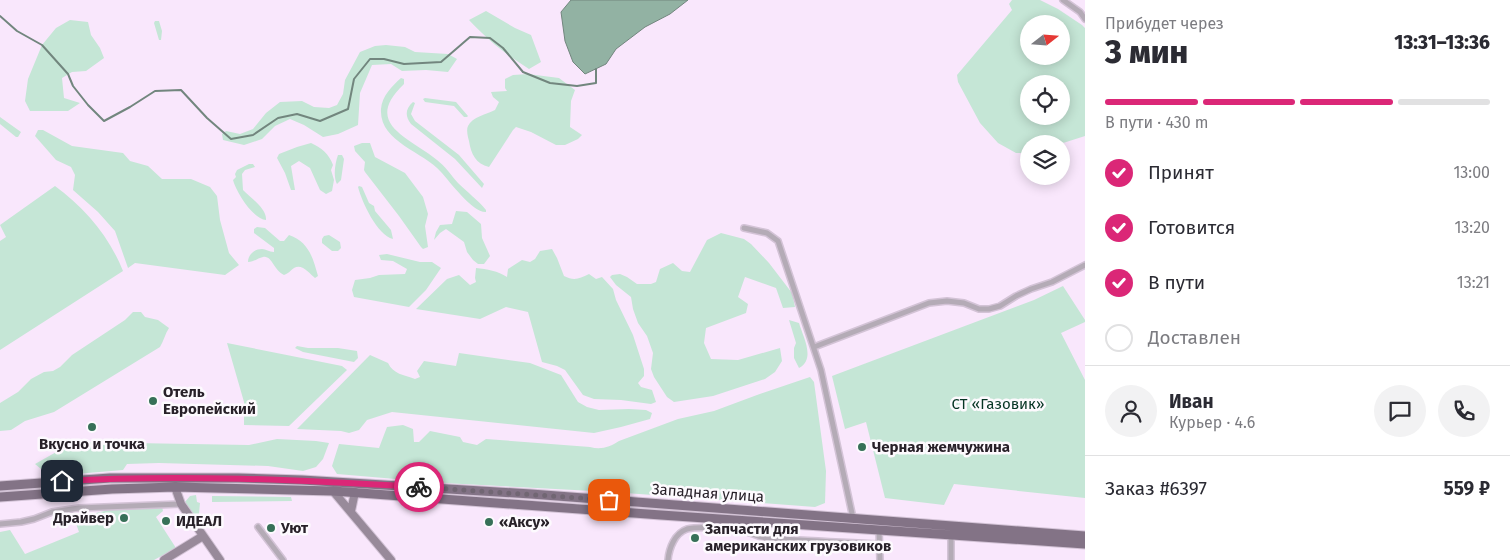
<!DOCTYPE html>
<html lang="ru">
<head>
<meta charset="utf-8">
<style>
	body { margin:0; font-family:"Fira Sans",sans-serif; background:#f2f2f3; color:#2b2b33; height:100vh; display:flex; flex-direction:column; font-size:19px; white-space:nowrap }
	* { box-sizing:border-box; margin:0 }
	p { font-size:16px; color:#7c7c81 }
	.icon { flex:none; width:28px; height:28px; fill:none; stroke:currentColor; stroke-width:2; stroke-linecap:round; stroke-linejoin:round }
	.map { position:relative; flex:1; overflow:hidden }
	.panel { display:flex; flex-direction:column; background:#fff; width:425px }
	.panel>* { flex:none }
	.needle { width:32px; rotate:73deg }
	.buttons { position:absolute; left:1020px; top:15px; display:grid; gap:10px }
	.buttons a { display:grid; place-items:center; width:50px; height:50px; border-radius:50%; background:#fff; box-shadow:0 2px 12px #0003; font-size:25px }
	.pin { position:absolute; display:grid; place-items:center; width:42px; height:42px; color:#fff; margin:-21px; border-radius:10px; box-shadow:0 2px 8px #0006 }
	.courier { position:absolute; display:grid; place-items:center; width:50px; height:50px; margin:-25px; border:4px solid #db2777; border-radius:50%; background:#fff; color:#222; box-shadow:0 1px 6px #0007 }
	.head em { font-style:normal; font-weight:800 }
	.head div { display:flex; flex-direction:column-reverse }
	.head { display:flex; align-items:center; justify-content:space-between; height:85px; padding:0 20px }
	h1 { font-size:32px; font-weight:800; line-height:38px }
	.bar { display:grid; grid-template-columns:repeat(4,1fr); gap:8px 5px; align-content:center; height:60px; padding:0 20px }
	.bar i { height:6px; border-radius:4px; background:#e1e1e2 }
	.bar .current { background:#db2777 }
	.bar p { grid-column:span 4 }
	.line { display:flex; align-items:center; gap:12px; padding:0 20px; border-top:1px solid #e1e1e2 }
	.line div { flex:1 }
	.round { display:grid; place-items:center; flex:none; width:52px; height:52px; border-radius:26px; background:#f2f2f3 }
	ol { padding:0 20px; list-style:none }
	li { display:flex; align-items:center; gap:15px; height:55px }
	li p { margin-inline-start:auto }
	li .icon { padding:5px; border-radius:50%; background:#db2777; color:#fff; stroke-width:4 }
	li:last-child { color:#7c7c81 }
	li i { width:28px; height:28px; border:2px solid #e1e1e2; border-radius:50% }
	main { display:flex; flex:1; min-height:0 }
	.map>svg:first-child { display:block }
</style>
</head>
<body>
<main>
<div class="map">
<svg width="1085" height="560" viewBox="0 0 1085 560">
	<rect width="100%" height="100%" fill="#f9e7fc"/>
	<!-- green -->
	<path fill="#c5e6d6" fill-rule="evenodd" d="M1012,0H1040L1058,9L1082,25L1085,28V136L1060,144H1029V153H1016L998,143L980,123L958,82L957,75L1012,10L1009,4ZM1029,24H1061V56H1029ZM1029,84H1061V116H1029Z
		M486,11L515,28L531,35L541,62L529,69C505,54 489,41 469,20Z
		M70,20L88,22L91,35L100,48L104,58L86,71L72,72L62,78L64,98L80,103L68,111H30L25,101L28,79L42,45L56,28Z
		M155,21H159L162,31L161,40H159L154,23Z
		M386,45L405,47L415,52L448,54L457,59L448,72L426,70L402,71L391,64L372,65L360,93L358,125L338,134L323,137L304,125L290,119L275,126L262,139L244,145L223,140L222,134L226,131L240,134L253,129L266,113L280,102L302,101L314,107L329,108L337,105L343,94L345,80L360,52L375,46Z
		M528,74L559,78L575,90L571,101L570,127L582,135L578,139L565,145H556L531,132L516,127L513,130L489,167C476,164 471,154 469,141C468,137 466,130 468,126C472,117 487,114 495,110L499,102L493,97L491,92L507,91L505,88V79L513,75Z
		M401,78L404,79V84C362,124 409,137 437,160C445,166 451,175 458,183C467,192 478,200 486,210V212C473,213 450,182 441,172C423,151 379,142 381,109C382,96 392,86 401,78Z
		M425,98L456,102L468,116L467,117H464L454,106L425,102L423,99Z
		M413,102L415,103L411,114L415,121L459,155L484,184L482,188L455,159L411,124C405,116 405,109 413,102Z
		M0,117L21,132L18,137H16L0,124Z
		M38,130H43L72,146L123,153L130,161L148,166L162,179H191L210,187L217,196L220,220L229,253L239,265L225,275L135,263L128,268L115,231L98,212L73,190L75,175L71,167L56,160L35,136Z
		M311,143C322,148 329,154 333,165L331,170L334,180L332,191L326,194L320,190L310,168L299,161L291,166L295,190H291L285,173L277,158L279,154L297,147Z
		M362,143H370L375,157L405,173L423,197L428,214L425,226L428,247L423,249L421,247L399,216L365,172L364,170L365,162L355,151L354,146Z
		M338,155H342L344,159L341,180L337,184C333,177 335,163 338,155Z
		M249,164H253L255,167L245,170L242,174L243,190C251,198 267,209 266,220C253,219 236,192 233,180L236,177L235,174L237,170Z
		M55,186C85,208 109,236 123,271L0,350V241L6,237L0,225Z
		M359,186L362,187L369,203L374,206L375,211L391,230L393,239C377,235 362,202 358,187Z
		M456,211L467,212L481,224L482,238L490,256L484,264H478L473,260L467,252L464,242L446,229L440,233L434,240L436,232L440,225L452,224Z
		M257,227L265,228L280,241H284L289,235C309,242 313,258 318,276L315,278C310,274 302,263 294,268C290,271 289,273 284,275C274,271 272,255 263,257C258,258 254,262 248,262C248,255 254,249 262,249C266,249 269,252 274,252V248L254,233V229Z
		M721,233L744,239L751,244L769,263L792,293L795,307L783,308L776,288L745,277L738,297L748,304L746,313L706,328L704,343L711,359L738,360L780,348L782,361L775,372L765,379L713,396L674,402L667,397L654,377L651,369L653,353L647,336L638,323L633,309L631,297L616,285L610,277L612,275L620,274L627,277L637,284H651L656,282L660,269L673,263L682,271L690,272L707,240Z
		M329,235L340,242L341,248L338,251H332L322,243V239L324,236Z
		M552,249L557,258L564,276C574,281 579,279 589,274L596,279L602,277L613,289L616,300L633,335L644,369V376L638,383L641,387L652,390L656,402L651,404L621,400L594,399L583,395L565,370L557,366L542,362L528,312L506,307L480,319L416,309L447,279L459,275L470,285L476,282L475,278L476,268C487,269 498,271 507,277L508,269L522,260L530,262L535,259L540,251Z
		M387,254L420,262H432L441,268L426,290L409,307L354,297L352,290L355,280L370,278L379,275L405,274L407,269L393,261L381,260L379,255Z
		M1063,286L1085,320V322L1061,333L1085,380V498L954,484L944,505L885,498L866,422L845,429L832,376L1034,300Z
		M133,312H141L145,317L158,320L169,328C165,334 164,340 160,347L54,412L25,421L11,430L0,431V403L18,392L31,379L44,372L53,371L60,367L72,355L125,320Z
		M789,320L799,323C803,337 816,359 799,368L794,358V348L796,343Z
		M227,343L342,366L347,370L289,426L244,425V402Z
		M297,346L308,348H338L357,351L358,358L354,362L303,352L295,348Z
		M459,353L530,363L561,375L578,402L587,407L599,410L629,409L646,410L652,413L650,419L621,427L594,433L392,412L367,420L359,430L349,433L341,431L297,429L370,355L388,363C393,374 404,375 415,379L420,377L417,371L424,361L456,366Z
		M810,377L814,382L826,471L825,503L815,507L612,492L443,483L337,474L332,466L339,444L379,448L387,427L403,425L413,429L414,442H419L430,431L460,437L463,442L477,445L486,439L590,447C601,450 610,447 619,441L678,419L714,411L757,395Z
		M277,439L316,441L329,443L323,459L316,467L303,471L268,466L159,463L127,464L123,470L64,475L47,474L35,464L74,442L249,445Z
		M196,495L197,502L200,503L198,524L188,509L185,502L190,496Z
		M212,496L291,497L292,501L212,502Z
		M162,507L163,511L156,517L176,548L154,560H0V532L10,530L25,554L79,532L74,518L109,510Z"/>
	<!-- water -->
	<path fill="#92b2a3" stroke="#72867e" d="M571,0H688L670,14L645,27L616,49L606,64L585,74L573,62L565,41L561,12Z"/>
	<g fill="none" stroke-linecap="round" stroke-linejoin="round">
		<!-- stream -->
		<path stroke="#72867e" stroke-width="2" d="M0,16L17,31L42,45L68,74L73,86L88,105L104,121L130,107L155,91L181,90L207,118L231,139L253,135L278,118L297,114L320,121L348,109L354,79L370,59H384L404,64L441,62L470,37L490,38L503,48L523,72L550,83L577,86L596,83V69"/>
		<!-- street casing -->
		<g stroke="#d3c3d6" stroke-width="8">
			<path id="street" d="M1063,0L1080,12L1085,19
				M744,228L767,233L778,241L821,370L853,518
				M814,347L929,303L947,301L964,303L979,309H989L1000,306L1016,296L1031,289L1052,282L1085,265
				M0,524L21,522L34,519L52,512L79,508L181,504
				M258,527L283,560
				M879,530L880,560
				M668,560C669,548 675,533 687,529C697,526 731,528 741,530C750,532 757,537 767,538C804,541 842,542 879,544
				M951,560V535"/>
		</g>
		<!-- secondary casing -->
		<g stroke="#d3c3d6" stroke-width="10">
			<path id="secondary" d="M175,487L181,504L220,560
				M333,491L391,560
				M351,511L355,492
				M164,560L203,536"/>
		</g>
		<!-- primary casing -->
		<g stroke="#d3c3d6" stroke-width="11">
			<path id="primary" d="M0,486L110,478H238L302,480L531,494L1085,536
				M0,497L112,489L175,487L333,491L661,515L1085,544"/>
		</g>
		<!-- street -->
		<use href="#street" stroke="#b4abb6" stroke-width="5"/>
		<!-- secondary -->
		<use href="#secondary" stroke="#988a9a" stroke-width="8"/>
		<!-- primary -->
		<use href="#primary" stroke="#837386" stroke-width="9"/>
	</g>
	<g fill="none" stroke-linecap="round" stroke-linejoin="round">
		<!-- done -->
		<path stroke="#716673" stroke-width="5" stroke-dasharray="0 9" d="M419,487L609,500"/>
		<!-- route -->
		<path stroke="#db2777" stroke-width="6" d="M62,481C182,474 300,480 419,487"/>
	</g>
	<!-- markers -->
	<g fill="#377058" stroke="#fdfafe" stroke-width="2">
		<circle cx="153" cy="401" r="5"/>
		<circle cx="92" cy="427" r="5"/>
		<circle cx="862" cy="447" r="5"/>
		<circle cx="124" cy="518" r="5"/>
		<circle cx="166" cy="521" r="5"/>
		<circle cx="489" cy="522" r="5"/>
		<circle cx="271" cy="528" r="5"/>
		<circle cx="695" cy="538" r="5"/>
	</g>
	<g text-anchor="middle" stroke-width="5" stroke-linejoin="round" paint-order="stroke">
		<!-- poi labels -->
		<g font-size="15" font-weight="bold" fill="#282129" stroke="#fdfafe" text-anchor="start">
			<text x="163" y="397">Отель<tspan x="163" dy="17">Европейский</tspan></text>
			<text x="92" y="449" text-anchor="middle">Вкусно и точка</text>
			<text x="872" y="452">Черная жемчужина</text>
			<text x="114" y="523" text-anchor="end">Драйвер</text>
			<text x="176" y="526">ИДЕАЛ</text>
			<text x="499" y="527">«Аксу»</text>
			<text x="281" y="533">Уют</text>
			<text x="705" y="534">Запчасти для<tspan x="705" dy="17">американских грузовиков</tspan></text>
		</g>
		<!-- park labels -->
		<g font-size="15" fill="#063524" stroke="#fdfafe">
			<text x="998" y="409">СТ «Газовик»</text>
		</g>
		<!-- street labels -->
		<g font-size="15" fill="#282129" stroke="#fdfafe">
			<text transform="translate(708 493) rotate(4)" y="5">Западная улица</text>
		</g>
	</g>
</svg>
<div class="buttons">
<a><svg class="needle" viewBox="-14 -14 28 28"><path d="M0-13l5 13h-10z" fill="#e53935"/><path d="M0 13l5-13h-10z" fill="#7c7c81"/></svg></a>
<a><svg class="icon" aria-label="locate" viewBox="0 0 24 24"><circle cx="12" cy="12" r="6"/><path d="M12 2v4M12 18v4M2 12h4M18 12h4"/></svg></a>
<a><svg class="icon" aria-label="layers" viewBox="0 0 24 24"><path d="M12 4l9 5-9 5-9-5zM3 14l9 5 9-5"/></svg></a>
</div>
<div class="pin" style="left:609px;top:500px;background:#ea580c"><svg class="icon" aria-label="bag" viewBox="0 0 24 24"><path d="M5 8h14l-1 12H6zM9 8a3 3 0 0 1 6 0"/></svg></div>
<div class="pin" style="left:62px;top:481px;background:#1f2937"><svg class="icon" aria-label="home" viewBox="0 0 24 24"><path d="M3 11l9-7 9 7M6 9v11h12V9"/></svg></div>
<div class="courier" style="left:419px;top:487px"><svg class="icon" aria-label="bike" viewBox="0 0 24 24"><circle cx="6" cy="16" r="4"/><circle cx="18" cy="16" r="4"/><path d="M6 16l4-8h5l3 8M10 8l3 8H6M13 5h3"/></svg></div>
</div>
<section class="panel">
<div class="head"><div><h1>3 мин</h1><p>Прибудет через</p></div><em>13:31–13:36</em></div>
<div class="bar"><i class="current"></i><i class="current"></i><i class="current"></i><i></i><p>В пути · 430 m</p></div>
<ol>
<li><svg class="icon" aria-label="check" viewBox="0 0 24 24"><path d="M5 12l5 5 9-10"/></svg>Принят<p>13:00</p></li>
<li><svg class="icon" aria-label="check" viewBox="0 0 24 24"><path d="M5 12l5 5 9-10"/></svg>Готовится<p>13:20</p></li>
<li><svg class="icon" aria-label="check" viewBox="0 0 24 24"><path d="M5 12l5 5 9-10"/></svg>В пути<p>13:21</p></li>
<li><i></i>Доставлен</li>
</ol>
<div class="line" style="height:90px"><a class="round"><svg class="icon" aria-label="person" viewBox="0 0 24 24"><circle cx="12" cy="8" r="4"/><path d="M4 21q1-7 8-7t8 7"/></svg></a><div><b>Иван</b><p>Курьер · 4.6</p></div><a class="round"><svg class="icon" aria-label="chat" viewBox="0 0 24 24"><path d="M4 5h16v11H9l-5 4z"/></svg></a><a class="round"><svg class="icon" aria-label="phone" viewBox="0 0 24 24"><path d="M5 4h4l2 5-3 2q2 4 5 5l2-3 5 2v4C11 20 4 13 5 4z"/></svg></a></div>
<div class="line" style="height:65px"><div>Заказ #6397</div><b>559 ₽</b></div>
</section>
</main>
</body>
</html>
